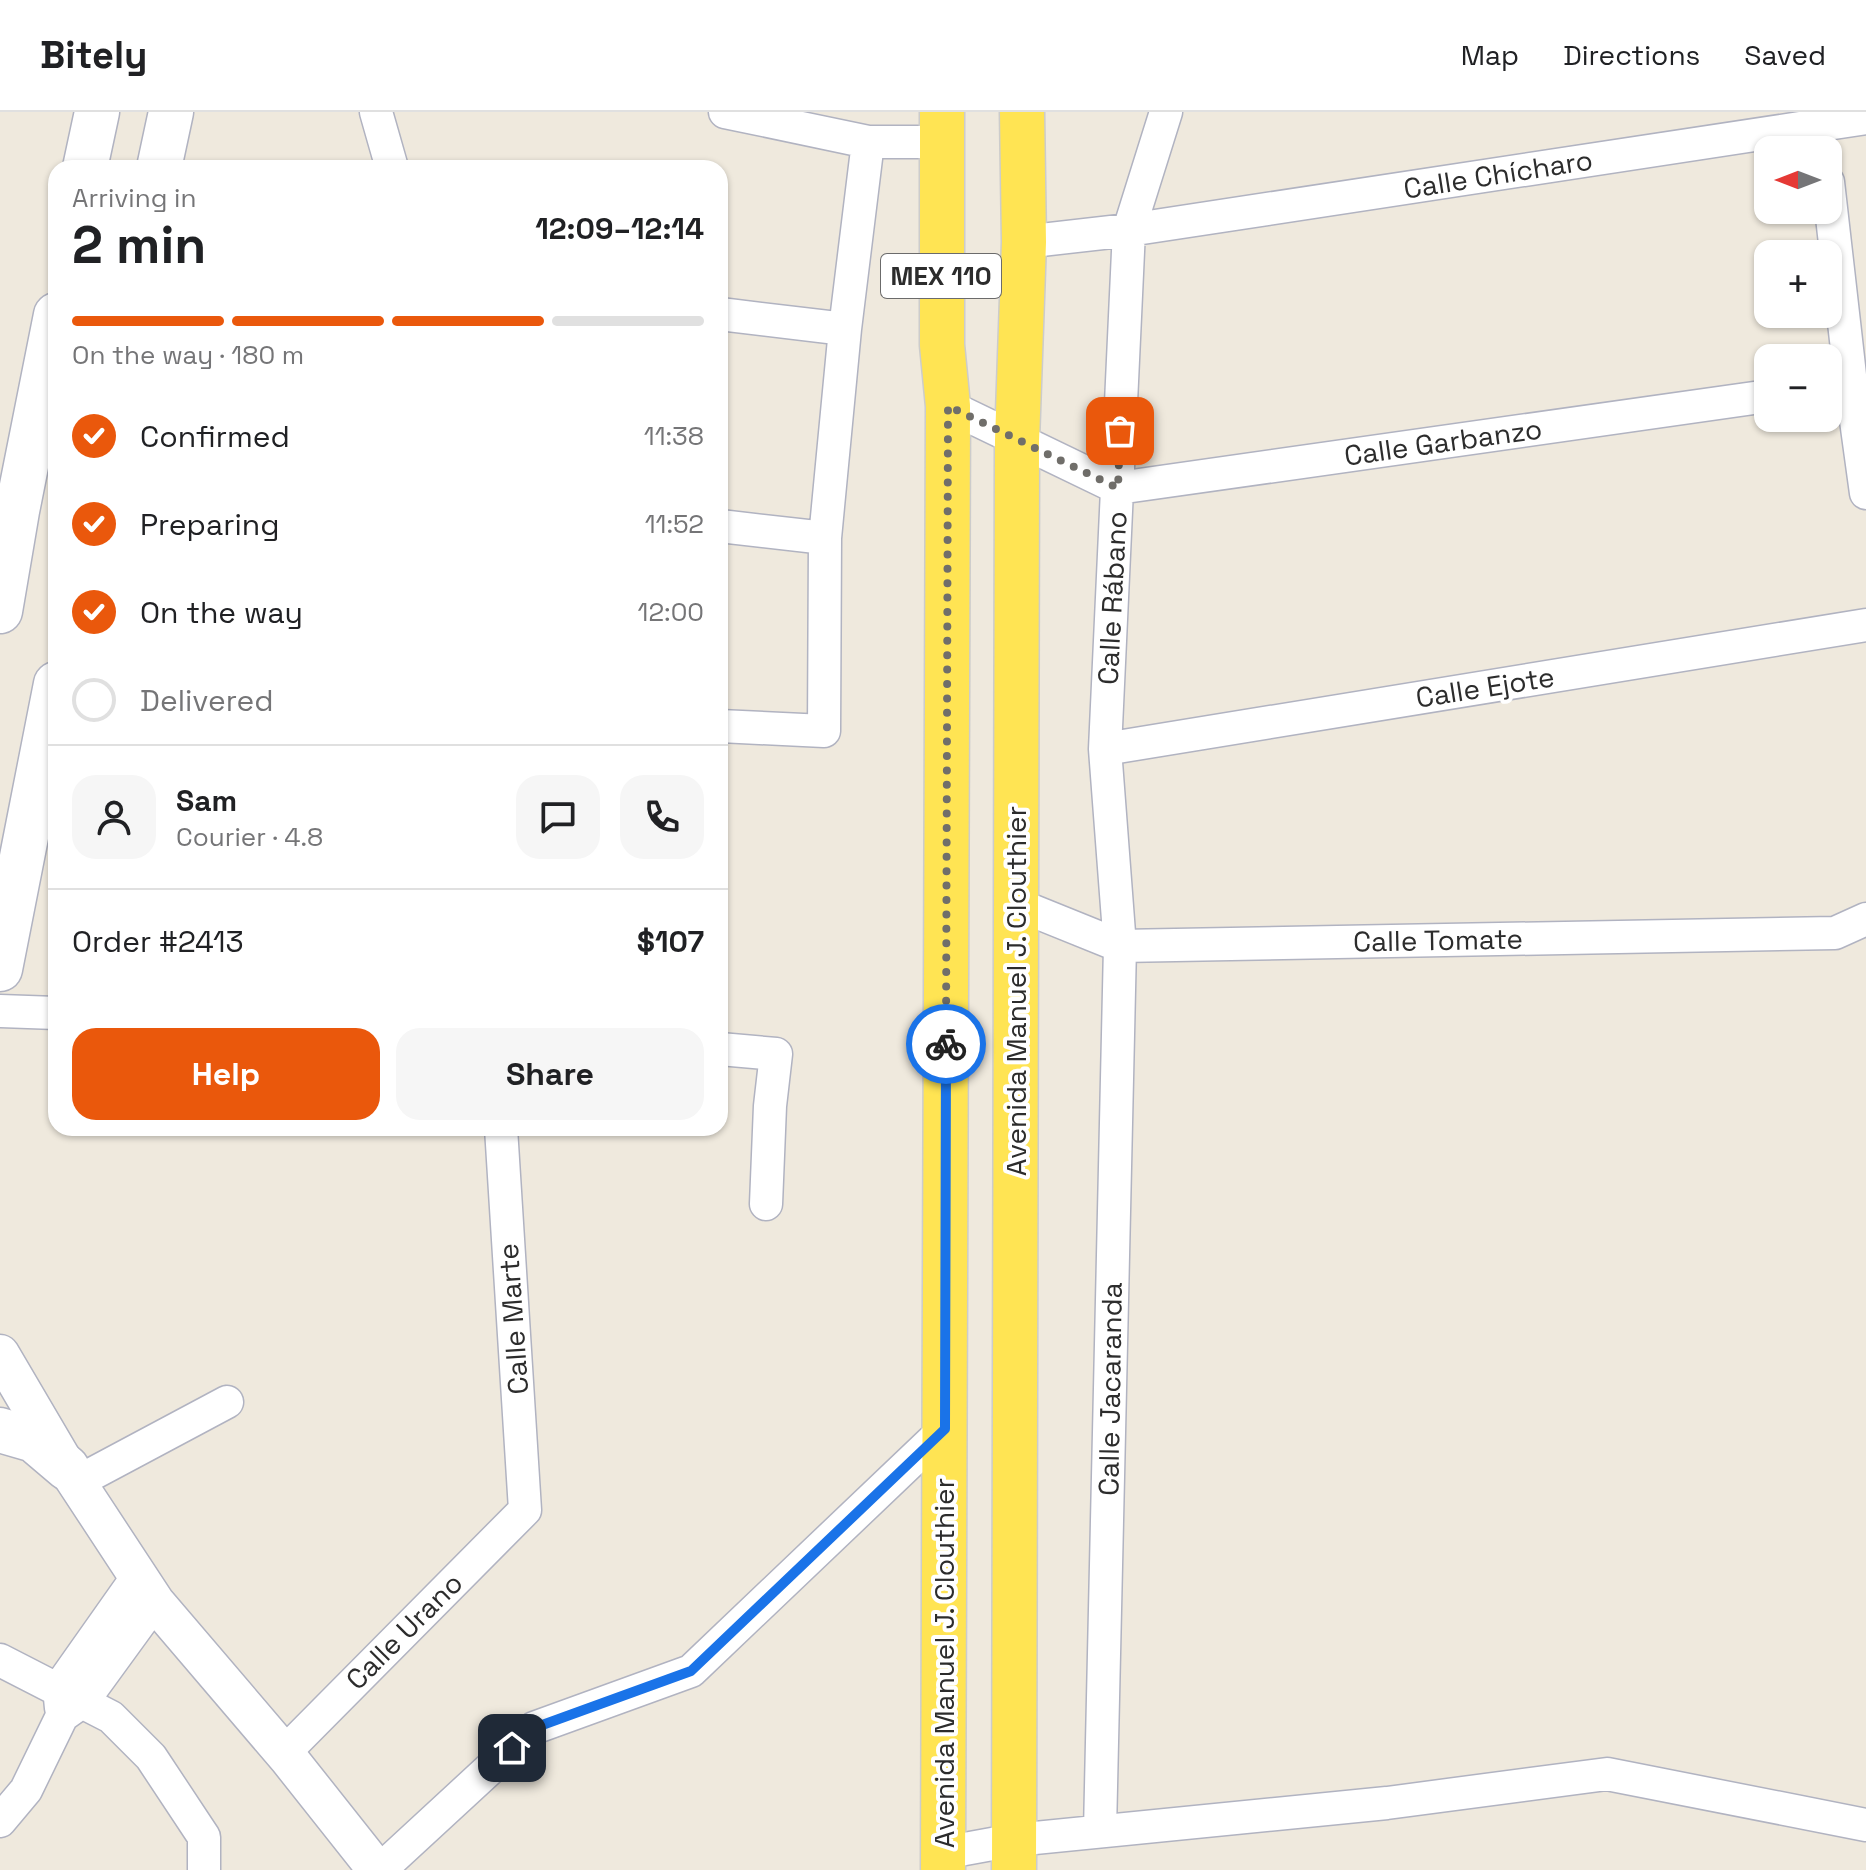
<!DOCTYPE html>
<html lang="en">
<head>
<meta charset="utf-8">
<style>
	body { margin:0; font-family:"Space Grotesk",sans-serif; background:#f6f6f6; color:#202124; height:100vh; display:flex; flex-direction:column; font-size:30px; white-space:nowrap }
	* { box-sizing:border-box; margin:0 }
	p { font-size:26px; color:#757577 }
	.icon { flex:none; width:44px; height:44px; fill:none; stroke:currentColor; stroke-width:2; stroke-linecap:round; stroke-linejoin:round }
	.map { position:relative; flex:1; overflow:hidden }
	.details { position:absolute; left:48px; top:48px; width:680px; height:976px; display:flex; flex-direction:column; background:#fff; border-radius:24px; box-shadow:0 2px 6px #0004 }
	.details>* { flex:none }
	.needle { width:52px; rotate:270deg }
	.buttons { position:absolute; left:1754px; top:24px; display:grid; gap:16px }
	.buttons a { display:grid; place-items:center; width:88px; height:88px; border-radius:16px; background:#fff; box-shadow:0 2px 6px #0004; font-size:40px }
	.pin { position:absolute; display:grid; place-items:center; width:68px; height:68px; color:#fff; margin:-34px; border-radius:16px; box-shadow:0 4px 12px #0006 }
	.courier { position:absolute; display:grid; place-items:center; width:80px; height:80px; margin:-40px; border:6px solid #1a73e8; border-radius:50%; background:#fff; color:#222; box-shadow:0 2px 10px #0007 }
	.head em { font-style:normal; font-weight:700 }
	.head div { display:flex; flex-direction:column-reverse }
	.head { display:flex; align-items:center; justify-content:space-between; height:136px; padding:0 24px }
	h1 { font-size:52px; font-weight:700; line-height:60px }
	.bar { display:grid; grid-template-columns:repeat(4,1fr); gap:12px 8px; align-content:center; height:96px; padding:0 24px }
	.bar i { height:10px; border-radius:6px; background:#e0e0e0 }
	.bar .active { background:#ea580c }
	.bar p { grid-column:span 4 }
	.line { display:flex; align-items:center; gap:20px; padding:0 24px; border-top:2px solid #e0e0e0 }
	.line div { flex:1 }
	.round { display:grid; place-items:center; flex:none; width:84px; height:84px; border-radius:24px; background:#f6f6f6 }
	ol { padding:0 24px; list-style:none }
	li { display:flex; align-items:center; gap:24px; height:88px }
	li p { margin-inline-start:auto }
	li .icon { padding:8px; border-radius:50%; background:#ea580c; color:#fff; stroke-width:4 }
	li:last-child { color:#757577 }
	li i { width:44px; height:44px; border:4px solid #e0e0e0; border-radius:50% }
	.primary-button { display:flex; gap:16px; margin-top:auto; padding:16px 24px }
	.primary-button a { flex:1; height:92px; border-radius:24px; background:#ea580c; color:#fff; font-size:32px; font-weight:700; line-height:92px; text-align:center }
	.primary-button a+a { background:#f6f6f6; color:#202124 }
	header { display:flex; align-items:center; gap:48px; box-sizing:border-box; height:112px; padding:0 40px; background:#fff; border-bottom:2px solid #e0e0e0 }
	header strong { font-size:38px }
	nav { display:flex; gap:44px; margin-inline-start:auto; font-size:28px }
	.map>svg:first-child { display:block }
</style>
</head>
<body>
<header>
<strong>Bitely</strong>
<nav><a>Map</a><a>Directions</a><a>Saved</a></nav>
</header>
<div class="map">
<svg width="1866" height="1758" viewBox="0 0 1866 1758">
	<rect width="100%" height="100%" fill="#efe9dd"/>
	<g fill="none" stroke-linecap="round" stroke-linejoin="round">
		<!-- minor casing -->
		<g stroke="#b1b3c1" stroke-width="35">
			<path id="minor" d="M376,0L392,56
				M725,0L868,30H941
				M1828,70L1851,272L1866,381
				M1024,130L1129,118L1866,6
				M720,202L845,217
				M948,294L1118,376L1768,284
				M720,414L825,426
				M720,614L824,619L825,426L845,217L868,30
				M1105,637L1866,513
				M1016,792L1120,834L1835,821L1866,807
				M0,899L56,901
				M720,937L776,942L770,994L766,1092
				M77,1370L227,1290
				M0,1548L111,1605L151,1645L204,1725V1758
				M61,1596L59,1576L138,1464
				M284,1641L525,1398L501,1016
				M0,1709L26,1678L62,1604L83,1589L155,1490
				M1100,1719L1120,834L1105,637L1129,118L1166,0
				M943,1741L1014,1728L1387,1691L1607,1662L1866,1713
				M380,1758L534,1616L691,1559L945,1317"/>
		</g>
		<!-- tertiary casing -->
		<g stroke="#b1b3c1" stroke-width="41">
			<path id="tertiary" d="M0,1242L67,1356L155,1490L289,1647L377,1758"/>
		</g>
		<!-- secondary casing -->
		<g stroke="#b1b3c1" stroke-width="47">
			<path id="secondary" d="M85,56L97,0
				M159,56L171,0
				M0,499L17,399L56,203
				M0,857L56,572
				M0,1318L34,1328L67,1356"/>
		</g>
		<!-- primary casing -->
		<g stroke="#ccc" stroke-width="47">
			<path id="primary" d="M942,0V233L948,294L943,1758
				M1014,1758L1017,329L1024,130L1022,0"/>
		</g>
		<!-- minor -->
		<use href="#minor" stroke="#fff" stroke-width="32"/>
		<!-- tertiary -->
		<use href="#tertiary" stroke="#fff" stroke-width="38"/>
		<!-- secondary -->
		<use href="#secondary" stroke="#fff" stroke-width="44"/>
		<!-- primary -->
		<use href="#primary" stroke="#ffe453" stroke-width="44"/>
	</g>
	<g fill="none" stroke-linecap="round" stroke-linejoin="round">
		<!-- done -->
		<path stroke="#706e6a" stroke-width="8" stroke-dasharray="0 14.4" d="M946,932L948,294L1118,376L1120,319"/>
		<!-- route -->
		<path stroke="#1a73e8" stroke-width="10" d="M512,1636L534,1616L691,1559L945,1317L946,932"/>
	</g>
	<g text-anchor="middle" stroke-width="8" stroke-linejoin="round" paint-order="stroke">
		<!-- shield labels -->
		<rect fill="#fff" stroke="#6b6b6b" stroke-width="2" x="881" y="142" width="120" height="44" rx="6"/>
		<g font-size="26" font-weight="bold" fill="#2c2c2c">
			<text x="941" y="173">MEX 110</text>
		</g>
		<!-- street labels -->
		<g font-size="28" fill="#2c2c2c" stroke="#fff">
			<text transform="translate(1498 62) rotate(-9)" y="10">Calle Chícharo</text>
			<text transform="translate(1443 330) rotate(-8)" y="10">Calle Garbanzo</text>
			<text transform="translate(1112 486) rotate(-87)" y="10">Calle Rábano</text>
			<text transform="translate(1485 575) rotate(-9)" y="10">Calle Ejote</text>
			<text transform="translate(1438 828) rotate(-1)" y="10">Calle Tomate</text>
			<text transform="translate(1016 879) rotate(-90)" y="10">Avenida Manuel J. Clouthier</text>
			<text transform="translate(513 1207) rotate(-94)" y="10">Calle Marte</text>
			<text transform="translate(1110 1277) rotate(-89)" y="10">Calle Jacaranda</text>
			<text transform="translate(404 1519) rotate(-45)" y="10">Calle Urano</text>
			<text transform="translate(944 1551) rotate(-90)" y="10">Avenida Manuel J. Clouthier</text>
		</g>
	</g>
</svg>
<div class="buttons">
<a><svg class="needle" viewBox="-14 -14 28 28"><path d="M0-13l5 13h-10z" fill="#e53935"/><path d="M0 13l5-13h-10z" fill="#757577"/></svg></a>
<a>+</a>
<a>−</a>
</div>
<div class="pin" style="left:1120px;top:319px;background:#ea580c"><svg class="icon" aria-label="bag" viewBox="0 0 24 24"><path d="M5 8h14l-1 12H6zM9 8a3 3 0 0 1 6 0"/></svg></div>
<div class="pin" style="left:512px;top:1636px;background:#1f2937"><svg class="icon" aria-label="home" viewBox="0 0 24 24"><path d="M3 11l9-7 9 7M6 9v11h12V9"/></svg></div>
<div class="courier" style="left:946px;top:932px"><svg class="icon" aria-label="bike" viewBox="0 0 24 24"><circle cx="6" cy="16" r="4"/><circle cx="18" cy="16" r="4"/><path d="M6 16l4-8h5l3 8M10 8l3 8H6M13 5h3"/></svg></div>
<section class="details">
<div class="head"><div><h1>2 min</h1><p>Arriving in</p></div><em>12:09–12:14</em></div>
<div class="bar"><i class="active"></i><i class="active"></i><i class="active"></i><i></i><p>On the way · 180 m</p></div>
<ol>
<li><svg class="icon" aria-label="check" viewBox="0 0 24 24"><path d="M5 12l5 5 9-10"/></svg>Confirmed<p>11:38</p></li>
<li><svg class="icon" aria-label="check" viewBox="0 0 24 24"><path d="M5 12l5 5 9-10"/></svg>Preparing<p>11:52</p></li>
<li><svg class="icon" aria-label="check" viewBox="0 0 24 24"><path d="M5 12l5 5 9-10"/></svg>On the way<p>12:00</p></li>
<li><i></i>Delivered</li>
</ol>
<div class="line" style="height:144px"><a class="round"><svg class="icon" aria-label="person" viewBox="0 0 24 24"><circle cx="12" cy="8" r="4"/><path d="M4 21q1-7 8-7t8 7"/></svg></a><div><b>Sam</b><p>Courier · 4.8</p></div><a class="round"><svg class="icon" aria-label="chat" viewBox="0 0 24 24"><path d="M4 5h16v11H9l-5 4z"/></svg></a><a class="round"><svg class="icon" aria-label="phone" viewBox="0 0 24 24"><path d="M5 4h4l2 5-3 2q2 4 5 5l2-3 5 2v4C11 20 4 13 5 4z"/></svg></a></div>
<div class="line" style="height:104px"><div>Order #2413</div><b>$107</b></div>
<div class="primary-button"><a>Help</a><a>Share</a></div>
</section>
</div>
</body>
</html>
